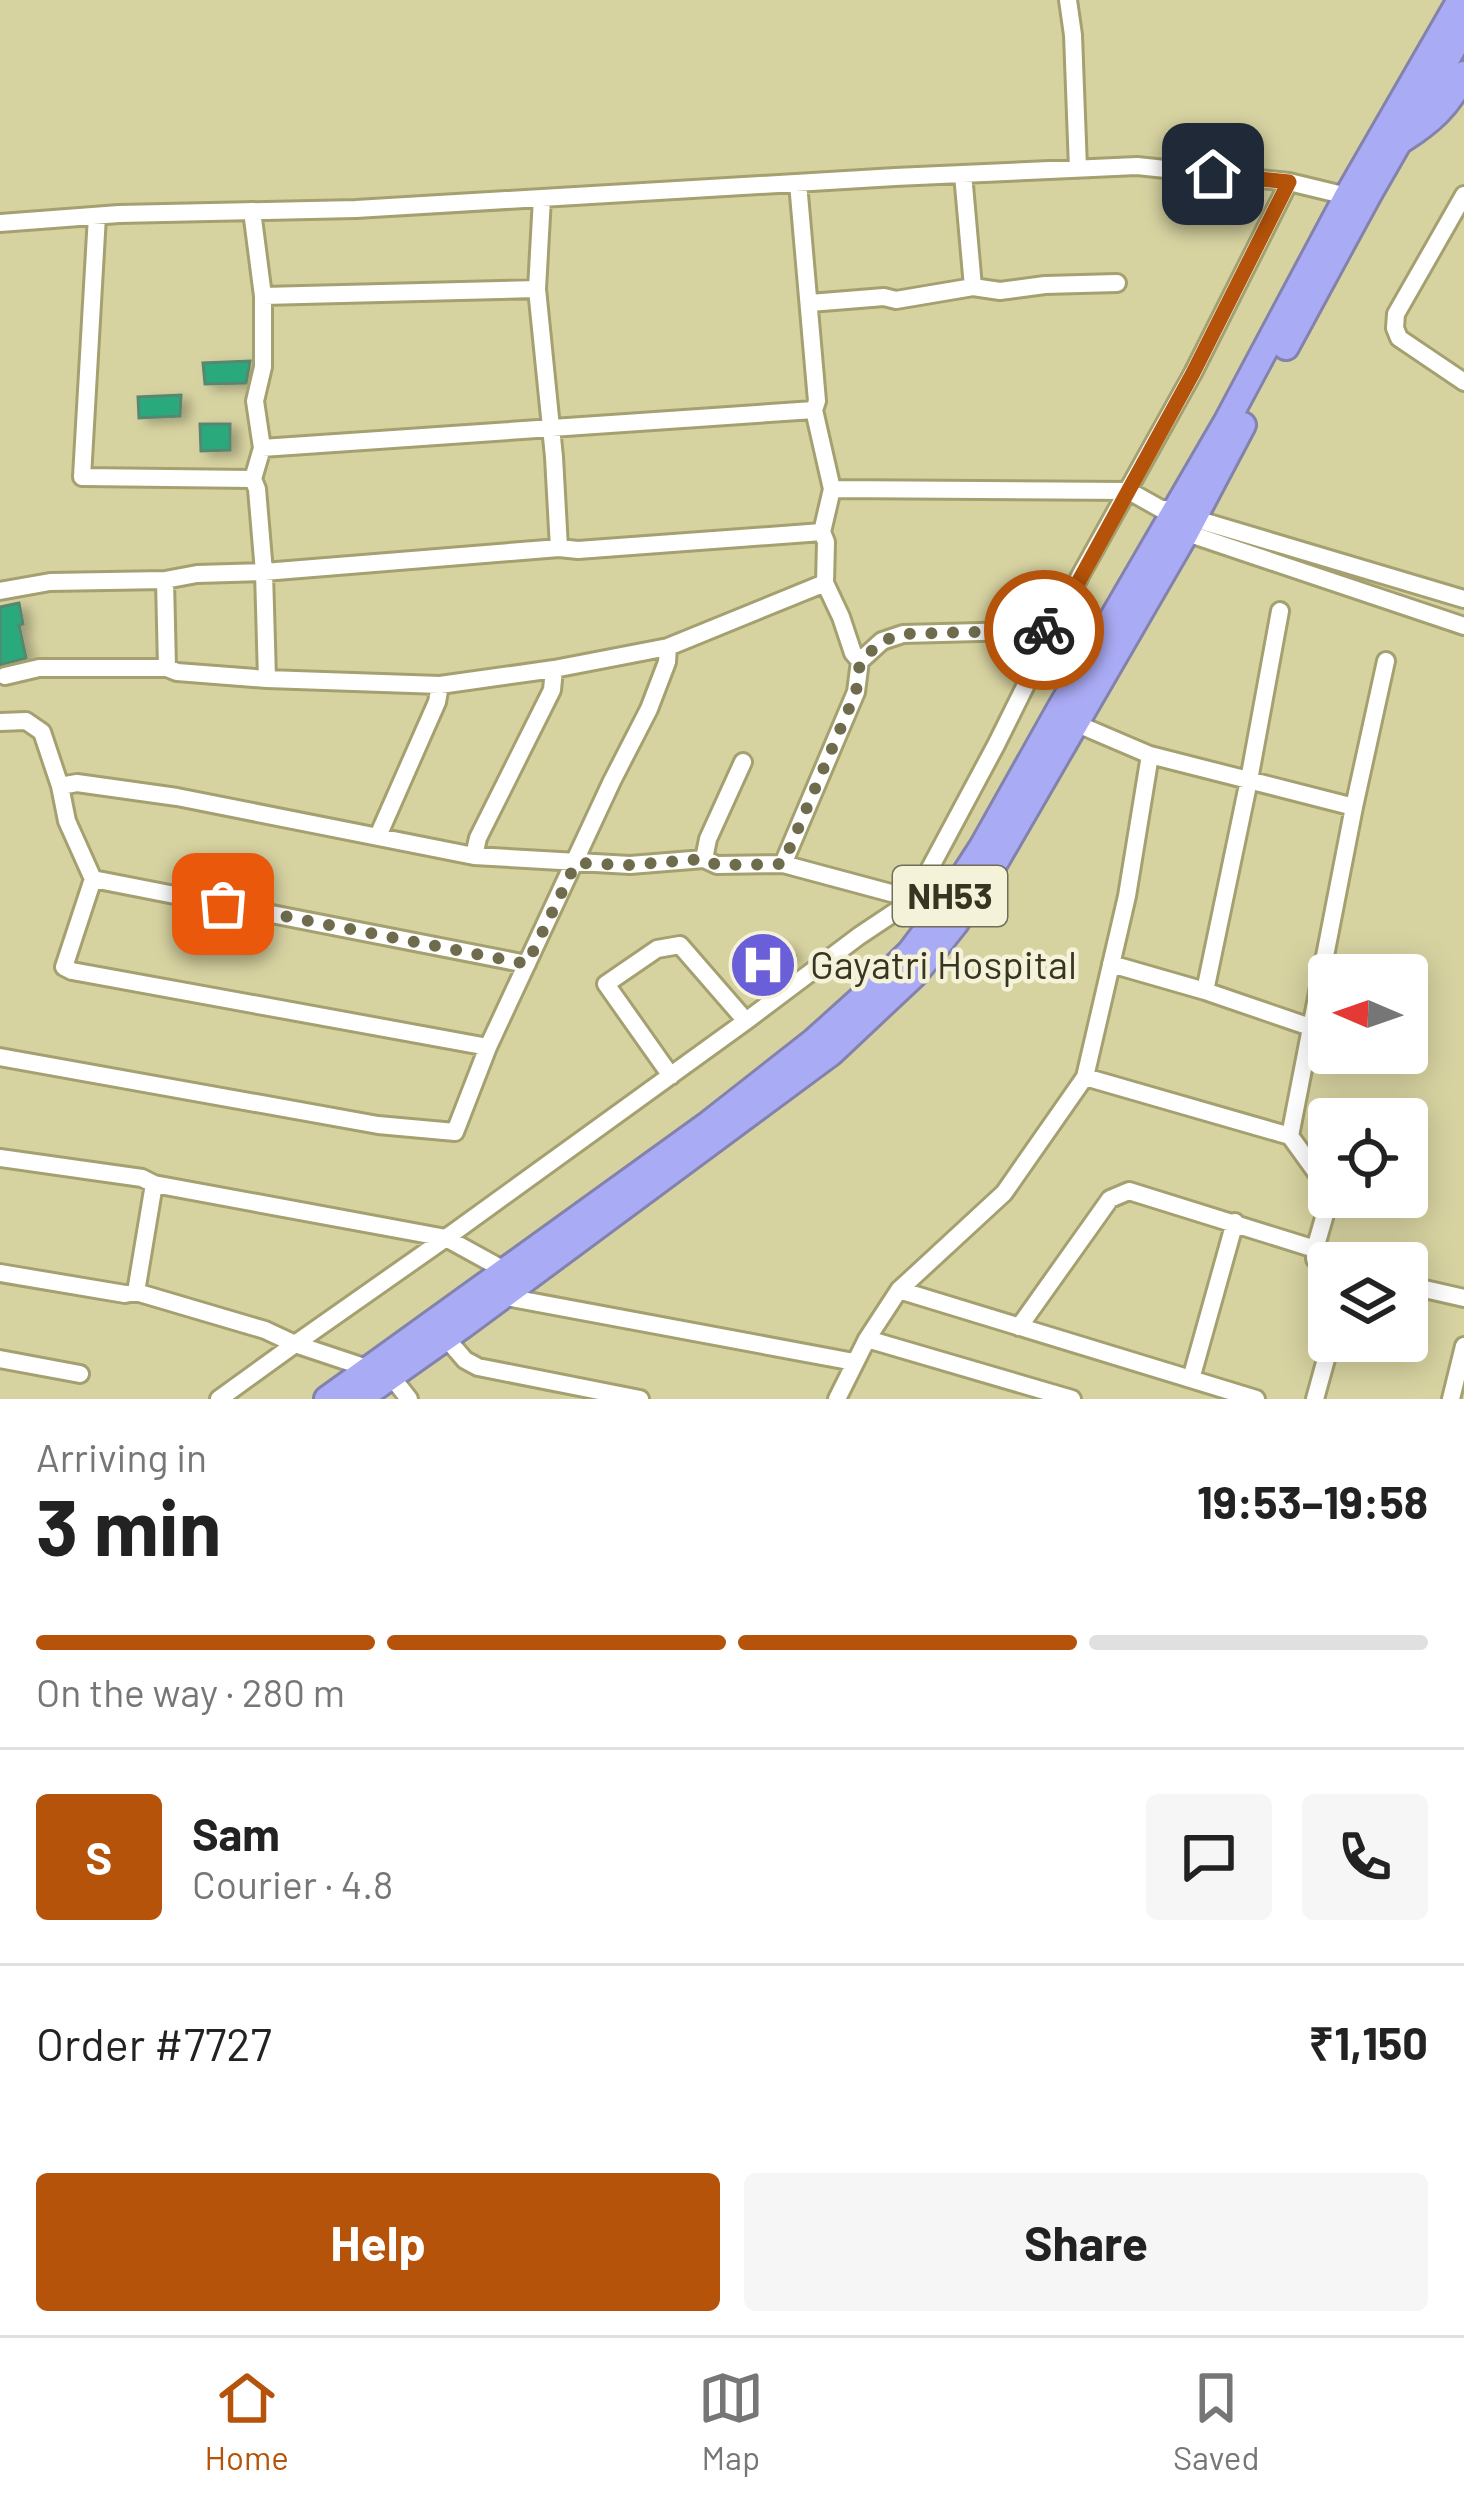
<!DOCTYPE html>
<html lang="en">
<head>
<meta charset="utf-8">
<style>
	body { margin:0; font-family:Barlow,sans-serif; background:#f6f6f6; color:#222; height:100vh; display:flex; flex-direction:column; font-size:45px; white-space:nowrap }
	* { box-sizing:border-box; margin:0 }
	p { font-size:39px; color:#767676 }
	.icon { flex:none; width:66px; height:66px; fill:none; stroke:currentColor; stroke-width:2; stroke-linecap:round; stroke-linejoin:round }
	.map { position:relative; height:1399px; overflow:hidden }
	.side { display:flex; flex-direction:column; background:#fff; flex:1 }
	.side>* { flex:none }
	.needle { width:78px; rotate:272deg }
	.controls { position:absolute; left:1308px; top:954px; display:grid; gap:24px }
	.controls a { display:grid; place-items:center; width:120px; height:120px; border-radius:12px; background:#fff; box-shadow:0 6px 30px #0003; font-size:60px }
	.pin { position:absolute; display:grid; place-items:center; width:102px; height:102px; color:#fff; margin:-51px; border-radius:24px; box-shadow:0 6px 18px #0006 }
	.courier { position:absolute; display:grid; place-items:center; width:120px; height:120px; margin:-60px; border:9px solid #b45309; border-radius:50%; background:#fff; color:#222; box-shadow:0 3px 15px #0007 }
	.summary em { font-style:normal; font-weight:700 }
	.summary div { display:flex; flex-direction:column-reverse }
	.summary { display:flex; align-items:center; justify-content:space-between; height:204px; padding:0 36px }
	h1 { font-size:78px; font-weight:700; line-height:90px }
	.bar { display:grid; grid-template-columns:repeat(4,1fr); gap:18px 12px; align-content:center; height:144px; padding:0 36px }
	.bar i { height:15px; border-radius:9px; background:#e0e0e0 }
	.bar .active { background:#b45309 }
	.bar p { grid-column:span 4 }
	.line { display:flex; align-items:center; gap:30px; padding:0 36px; border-top:3px solid #e0e0e0 }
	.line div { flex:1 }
	.round { display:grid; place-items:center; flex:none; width:126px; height:126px; border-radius:12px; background:#f6f6f6 }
	.button { display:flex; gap:24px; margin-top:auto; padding:24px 36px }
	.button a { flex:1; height:138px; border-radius:12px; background:#b45309; color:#fff; font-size:48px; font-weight:700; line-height:138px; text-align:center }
	.button a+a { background:#f6f6f6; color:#222 }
	.tabs { display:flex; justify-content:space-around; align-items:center; height:168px; border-top:3px solid #e0e0e0; background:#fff; font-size:33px; color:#767676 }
	.tabs a { display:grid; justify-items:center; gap:6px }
	.tabs .active { color:#b45309 }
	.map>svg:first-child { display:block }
</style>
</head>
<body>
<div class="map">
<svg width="1464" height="1399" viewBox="0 0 1464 1399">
	<defs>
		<filter id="shadow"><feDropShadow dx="8" dy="4.5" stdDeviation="6" flood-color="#0004"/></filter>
	</defs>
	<rect width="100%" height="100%" fill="#d7d3a1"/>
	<!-- building -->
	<path fill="#2caa7b" stroke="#568770" stroke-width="3" filter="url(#shadow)" d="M250,361L246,383L205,384L203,363Z
		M181,395L180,416L139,418L138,397Z
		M200,424H230V450L201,451Z
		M19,603L23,624L19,625L26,658L0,665V607Z
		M749,938L783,943L795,956L755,981L736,949Z"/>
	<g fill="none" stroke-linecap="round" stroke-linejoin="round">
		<!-- minor casing -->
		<g stroke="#a4a070" stroke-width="22">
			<path id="minor" d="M1068,0L1073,35L1078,169
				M963,174L973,287
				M1464,195L1396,314L1395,328L1399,338L1464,382
				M542,198L537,289L554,457L559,548
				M252,211L263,296V367L255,401L262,448L253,479L257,489L264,572L267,679
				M97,216L82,477L253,479
				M0,223L119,214L356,209L895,177L1137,166L1289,182L1347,196
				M263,296L537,289
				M810,303L884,297L896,300L973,287L1000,291L1045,285L1117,283
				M262,448L814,410
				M832,489L1129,491L1161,509H1174L1192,518L1464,599
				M1181,531L1464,626
				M165,580L167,668
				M0,591L50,582L165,580L197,574L264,572L559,548L578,550L822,532
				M860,661L882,641L903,634L1053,630
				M5,676L39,668H167L177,672L267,679L440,685L554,669L668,647L825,583
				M0,722L26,721L42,732L60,786L67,821L93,879L64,967L72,971L488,1047
				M1150,755L1354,807L1290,1136
				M60,786L77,783L177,797L474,856L630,865L704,859L717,865L783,864L891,893L913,900L938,915
				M1354,807L1386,661
				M378,836L437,702L440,685
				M474,856L478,838L552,690L554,669
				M704,859L708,839L743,762
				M783,864L856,692L860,661L853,653L841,617L825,583L826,542L822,532L832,489L814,410L817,401L798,183
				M93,879L527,964
				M1111,964L1205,991L1313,1028
				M1205,991L1249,780L1280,611
				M0,1057L378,1125L455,1132L488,1047L612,781L649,709L667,662L668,647
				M671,1076L606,984L657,949L680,945L746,1021
				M1085,1077L1290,1136L1329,1190
				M0,1158L142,1178L154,1184L446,1238L746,1021L859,936L913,900L996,745L1080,576L1193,373L1289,182
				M1329,1268L1321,1266L1315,1259V1249L1330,1197
				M0,1273L125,1294L136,1292L265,1330L295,1344L219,1399
				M1407,1285L1464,1298
				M899,1290L1256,1399
				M136,1292L154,1184
				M501,1296L854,1362
				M1019,1327L1110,1199L1129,1191L1315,1249
				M446,1338L465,1360L478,1367L640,1399
				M867,1339L1072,1399
				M295,1344L446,1238L506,1271
				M295,1344L391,1376L409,1399
				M0,1359L80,1374
				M1191,1379L1235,1222
				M837,1399L867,1339L899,1290L1004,1193L1085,1077L1127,896L1150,755L1075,723
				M1315,1399L1331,1341
				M1451,1399L1464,1346"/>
		</g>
		<!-- highway casing -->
		<g stroke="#8282ab" stroke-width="30">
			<path id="highway" d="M1402,140C1430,122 1449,106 1464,74
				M1286,347L1369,194L1464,29
				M327,1399L707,1125L814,1041L874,987L910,952L938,915L982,847L1059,710L1227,421L1347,196L1460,0
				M359,1399L461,1327L831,1053L915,974L955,924L996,861L1186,533L1243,425"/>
		</g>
		<!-- minor -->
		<use href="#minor" stroke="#fff" stroke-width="16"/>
		<!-- highway -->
		<use href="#highway" stroke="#aaabf5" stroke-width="24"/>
	</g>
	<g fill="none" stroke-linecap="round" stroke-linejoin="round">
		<!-- done -->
		<path stroke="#6f6c4e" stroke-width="12" stroke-dasharray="0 21.6" d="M223,904L527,964L576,863L629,865L704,859L717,865L783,864L856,692L860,662L882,641L903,634L1044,630"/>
		<!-- route -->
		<path stroke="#b45309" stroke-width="15" d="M1044,630H1052L1193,373L1289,182L1213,174"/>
	</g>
	<!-- icons -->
	<defs>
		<g id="hospital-disc" transform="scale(3.45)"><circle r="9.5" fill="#6a5fd8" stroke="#f5f2da"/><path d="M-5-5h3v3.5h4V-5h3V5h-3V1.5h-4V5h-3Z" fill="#fff"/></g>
	</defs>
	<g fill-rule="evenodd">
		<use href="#hospital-disc" x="763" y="965"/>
	</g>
	<g text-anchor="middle" stroke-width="9" stroke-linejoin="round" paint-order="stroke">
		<!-- shield labels -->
		<rect fill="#f5f2da" stroke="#706e58" stroke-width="3" x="893" y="866" width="114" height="60" rx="9"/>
		<g font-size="36" font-weight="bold" fill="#373521">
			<text x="950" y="909">NH53</text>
		</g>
		<!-- poi labels -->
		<g font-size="39" fill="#373521" stroke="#f5f2da" text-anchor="start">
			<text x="810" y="979">Gayatri Hospital</text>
		</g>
	</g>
</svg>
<div class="controls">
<a><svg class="needle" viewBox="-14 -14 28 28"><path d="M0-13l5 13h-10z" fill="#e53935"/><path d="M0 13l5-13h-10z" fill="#767676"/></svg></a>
<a><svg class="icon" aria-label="locate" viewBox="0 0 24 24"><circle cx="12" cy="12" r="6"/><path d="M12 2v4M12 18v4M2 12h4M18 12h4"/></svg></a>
<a><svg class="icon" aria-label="layers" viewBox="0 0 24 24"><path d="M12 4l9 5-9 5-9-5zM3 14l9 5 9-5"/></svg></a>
</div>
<div class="pin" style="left:223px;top:904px;background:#ea580c"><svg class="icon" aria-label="bag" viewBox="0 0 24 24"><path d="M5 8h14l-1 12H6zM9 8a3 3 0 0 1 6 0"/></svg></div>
<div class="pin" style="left:1213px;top:174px;background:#1f2937"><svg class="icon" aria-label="home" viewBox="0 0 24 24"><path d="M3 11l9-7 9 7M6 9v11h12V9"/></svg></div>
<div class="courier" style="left:1044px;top:630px"><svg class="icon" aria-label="bike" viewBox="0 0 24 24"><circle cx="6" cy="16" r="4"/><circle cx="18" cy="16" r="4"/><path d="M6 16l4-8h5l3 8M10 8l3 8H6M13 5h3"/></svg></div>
</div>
<section class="side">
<div class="summary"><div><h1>3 min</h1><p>Arriving in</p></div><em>19:53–19:58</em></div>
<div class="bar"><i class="active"></i><i class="active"></i><i class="active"></i><i></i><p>On the way · 280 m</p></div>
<div class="line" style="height:216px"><b class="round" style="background:#b45309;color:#fff">S</b><div><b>Sam</b><p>Courier · 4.8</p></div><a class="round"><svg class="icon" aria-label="chat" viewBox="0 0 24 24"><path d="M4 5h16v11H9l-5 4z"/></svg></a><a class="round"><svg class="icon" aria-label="phone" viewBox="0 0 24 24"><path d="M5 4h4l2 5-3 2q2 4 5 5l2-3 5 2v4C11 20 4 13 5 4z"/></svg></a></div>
<div class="line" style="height:156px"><div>Order #7727</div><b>₹1,150</b></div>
<div class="button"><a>Help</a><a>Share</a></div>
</section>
<nav class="tabs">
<a class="active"><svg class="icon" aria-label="home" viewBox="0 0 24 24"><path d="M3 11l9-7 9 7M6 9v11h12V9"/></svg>Home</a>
<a><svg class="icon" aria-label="map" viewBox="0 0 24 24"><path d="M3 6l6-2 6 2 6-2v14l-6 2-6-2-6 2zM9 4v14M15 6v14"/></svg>Map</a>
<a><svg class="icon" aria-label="saved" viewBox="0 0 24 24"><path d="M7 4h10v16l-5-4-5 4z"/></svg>Saved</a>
</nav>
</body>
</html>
